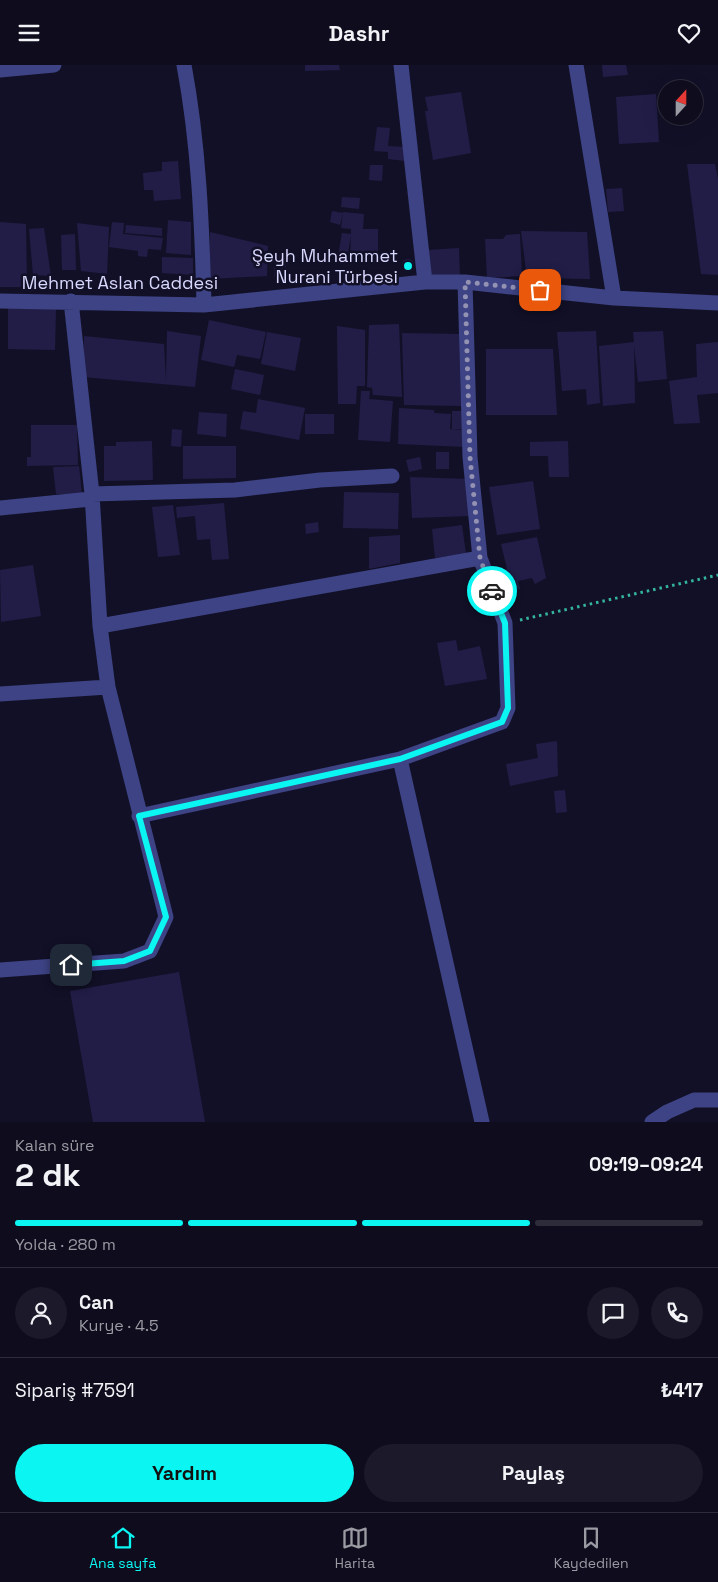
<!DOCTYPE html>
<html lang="tr">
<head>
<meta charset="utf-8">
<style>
	body { margin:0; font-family:"Space Grotesk",sans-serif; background:#1c1a2a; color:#f1f3f6; height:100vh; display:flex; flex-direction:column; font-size:19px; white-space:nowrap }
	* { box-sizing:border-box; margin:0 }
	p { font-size:16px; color:#9b9ba4 }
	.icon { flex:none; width:28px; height:28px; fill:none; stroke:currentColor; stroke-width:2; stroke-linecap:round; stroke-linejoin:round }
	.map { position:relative; height:1057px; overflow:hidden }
	.panel { display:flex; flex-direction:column; background:#0e0c1d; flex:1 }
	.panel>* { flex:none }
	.needle { width:32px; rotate:21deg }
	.controls { position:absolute; left:658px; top:15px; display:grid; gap:10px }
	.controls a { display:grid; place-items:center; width:45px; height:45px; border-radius:50%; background:#0e0c1d; box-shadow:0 5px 20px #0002,0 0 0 1px #2e2c3b; font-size:25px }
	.pin { position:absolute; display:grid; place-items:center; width:42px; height:42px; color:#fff; margin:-21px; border-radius:10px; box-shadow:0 2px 8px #0006 }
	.courier { position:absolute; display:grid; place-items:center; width:50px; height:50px; margin:-25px; border:4px solid #0bf6f2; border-radius:50%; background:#fff; color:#222; box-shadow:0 1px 6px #0007 }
	.overview em { font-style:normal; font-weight:700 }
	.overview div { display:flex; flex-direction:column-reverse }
	.overview { display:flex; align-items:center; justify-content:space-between; height:85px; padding:0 15px }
	h1 { font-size:32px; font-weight:700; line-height:38px }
	.bar { display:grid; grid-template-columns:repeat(4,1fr); gap:8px 5px; align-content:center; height:60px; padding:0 15px }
	.bar i { height:6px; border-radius:4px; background:#2e2c3b }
	.bar .active { background:#0bf6f2 }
	.bar p { grid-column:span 4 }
	.line { display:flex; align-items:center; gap:12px; padding:0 15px; border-top:1px solid #2e2c3b }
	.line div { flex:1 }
	.round { display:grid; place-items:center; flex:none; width:52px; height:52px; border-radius:26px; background:#1c1a2a }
	.button { display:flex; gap:10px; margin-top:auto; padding:10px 15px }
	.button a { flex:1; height:58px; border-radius:30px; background:#0bf6f2; color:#111; font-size:20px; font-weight:700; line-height:58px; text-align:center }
	.button a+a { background:#1c1a2a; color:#f1f3f6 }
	header { display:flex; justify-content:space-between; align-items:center; height:65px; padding:0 15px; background:#0e0c1d; font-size:22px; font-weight:700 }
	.dock { display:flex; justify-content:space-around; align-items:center; height:70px; border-top:1px solid #2e2c3b; background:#0e0c1d; font-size:14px; color:#9b9ba4 }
	.dock a { display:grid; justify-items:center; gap:2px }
	.dock .active { color:#0bf6f2 }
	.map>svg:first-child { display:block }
</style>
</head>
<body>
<header><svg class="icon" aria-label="menu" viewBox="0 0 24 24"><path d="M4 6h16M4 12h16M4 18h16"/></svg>Dashr<svg class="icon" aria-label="heart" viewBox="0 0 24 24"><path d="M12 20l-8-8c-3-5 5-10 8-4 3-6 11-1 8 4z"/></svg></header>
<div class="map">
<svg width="718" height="1057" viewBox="0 0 718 1057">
	<rect width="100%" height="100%" fill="#121027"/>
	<!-- building -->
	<path fill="#211d47" d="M305,0H339L340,5L305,6Z
		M602,0H626L628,10L603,12Z
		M461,27L471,88L433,95L425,46H428L425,32Z
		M656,29L659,77L619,79L616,32Z
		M377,62L390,63L388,81L406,82L405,96L388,94V87L374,86Z
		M178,96L181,134L154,136L153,125H144L143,108L162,106V97Z
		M687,99H715L718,114V210L701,209Z
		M370,100H383L382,116L369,115Z
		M622,123L624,146L608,147L606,124Z
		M342,132L360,133L359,144L341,142Z
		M332,146L343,148L340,160L330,157Z
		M343,147L364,149L363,164H378V197H350L351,171L347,193L338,191L342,168L351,169V164L341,163Z
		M168,155L191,157V190L166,188Z
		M0,157L26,159L27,222H0Z
		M112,157L124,158L123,169L163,173L161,185L148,184L147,192L138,191V186L109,182Z
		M77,158L109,162L107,209L81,206Z
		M126,160L162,163V171L125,168Z
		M44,163L51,211L33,210L29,164Z
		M521,166L587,167L590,214L527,213Z
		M210,167L268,181L267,211L209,214Z
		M75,169L76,205H62L61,170Z
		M520,169L522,211L487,213L485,174H503L506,170Z
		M459,183L460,211L429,212L428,185Z
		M274,190H286V212H274Z
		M162,192L193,193V210L162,208Z
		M402 200a6 6 0 1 1 12 0a6 6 0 1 1-12 0Z
		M8,243L56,244L55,285L8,284Z
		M209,255L266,267L260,294L237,290L234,302L201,295Z
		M399,259L402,332L373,330L372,323L367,322L369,260Z
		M337,261L365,265V321H357L356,339H338Z
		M167,266L201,271L195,322L83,312L84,271L164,279L166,315Z
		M596,266L600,338L587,340L586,324L562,326L557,267Z
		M663,266L667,314L638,317L634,280L635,338L603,341L599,281L634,277L633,267Z
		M267,267L301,273L295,306L261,299Z
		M402,268L459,269L461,341L404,340Z
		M718,277V328L697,330L700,358L674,359L669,316L697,312L696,279Z
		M486,284H553L557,350H486Z
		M235,304L264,310L260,330L231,324Z
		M361,326H370L369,334L393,336L390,377L358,375Z
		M258,334L305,343L299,375L240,364L243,346L256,348Z
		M399,343L434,345V348L451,349L450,364L466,365L465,382L398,379Z
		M452,346H465V364H452Z
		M199,347L227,349L226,372L197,369Z
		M305,349H334V369H305Z
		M31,360H77L78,400L27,401V392H31Z
		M172,364L182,365L181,382L171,381Z
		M152,376L153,415L104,416V381H116V377Z
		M568,376L569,412H549L548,391H530V377Z
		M183,381H236V413L183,414Z
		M436,387H449V404H436Z
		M420,392L422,404L409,407L406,395Z
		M79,401L82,429H56L53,402Z
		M410,412L469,414L471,451L412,453Z
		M533,416L540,464L497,470L489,422Z
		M344,427L399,428L398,464L343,463Z
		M224,438L229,494L212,495L210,474L197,475L195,451L177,453L176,442Z
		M173,440L180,490L158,492L152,442Z
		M318,457L319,467L306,469L305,459Z
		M462,460L466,489L435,493L432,464Z
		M400,470V498L369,504V472Z
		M537,472L546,513L535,519L532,513L518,516L520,524L504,527L499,506L507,504L501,479Z
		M33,500L41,551L1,557L0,505Z
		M456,575L458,586L480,581L487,614L445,621L437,578Z
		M557,676L558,711L510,721L506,699L538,693L536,679Z
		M565,725L567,747L556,748L554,726Z
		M179,907L205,1057H93L70,926Z"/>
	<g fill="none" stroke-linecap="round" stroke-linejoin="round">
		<!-- path -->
		<path stroke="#34b59e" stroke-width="3" stroke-dasharray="2.5 4" stroke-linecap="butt" d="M520,555L718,510"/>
		<!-- minor -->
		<path stroke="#3d4384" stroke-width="15" d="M184,0C199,80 202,160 204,240
			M401,0L425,217
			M576,0L614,233
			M0,5L54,0
			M0,236L204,240L425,217H465L614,233L718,238
			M92,429L235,425L320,415L392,411
			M0,443L91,434
			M100,561L480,493
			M0,629L108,622
			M400,694L482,1057
			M139,751L400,694L502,657L508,643L505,558L480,493L470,392L465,217
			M0,905L124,896L150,886L166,852L108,622L100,561L92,429L71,236
			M652,1057L667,1047L694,1035H718"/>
	</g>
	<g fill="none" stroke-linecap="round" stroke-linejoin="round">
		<!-- done -->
		<path stroke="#9392b3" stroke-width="5" stroke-dasharray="0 9" d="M492,526L480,493L470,392L465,217L540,225"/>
		<!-- route -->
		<path stroke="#0bf6f2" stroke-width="6" d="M71,900L124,896L150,886L166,852L139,751L400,694L502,657L508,643L505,558L492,526"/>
	</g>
	<!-- markers -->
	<circle fill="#0bf6f2" stroke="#121027" stroke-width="2" cx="408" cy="201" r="5"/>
	<g text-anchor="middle" stroke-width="5" stroke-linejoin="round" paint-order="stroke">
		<!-- poi labels -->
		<g font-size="18" fill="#d8d8fe" stroke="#121027" text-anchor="end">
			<text x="398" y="197">Şeyh Muhammet<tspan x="398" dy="21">Nurani Türbesi</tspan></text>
		</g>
		<!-- street labels -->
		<g font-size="18" fill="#d8d8fe" stroke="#121027">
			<text x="120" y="224">Mehmet Aslan Caddesi</text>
		</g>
	</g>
</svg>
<div class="controls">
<a><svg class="needle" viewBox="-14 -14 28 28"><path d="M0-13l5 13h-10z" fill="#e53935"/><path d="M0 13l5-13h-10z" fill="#9b9ba4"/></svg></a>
</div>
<div class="pin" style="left:540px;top:225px;background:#ea580c"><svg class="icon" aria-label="bag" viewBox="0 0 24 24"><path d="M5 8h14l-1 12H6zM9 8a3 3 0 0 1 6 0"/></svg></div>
<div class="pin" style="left:71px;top:900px;background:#1f2937"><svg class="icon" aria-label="home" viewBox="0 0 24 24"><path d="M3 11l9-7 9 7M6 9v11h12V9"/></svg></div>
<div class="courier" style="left:492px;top:526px"><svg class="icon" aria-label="car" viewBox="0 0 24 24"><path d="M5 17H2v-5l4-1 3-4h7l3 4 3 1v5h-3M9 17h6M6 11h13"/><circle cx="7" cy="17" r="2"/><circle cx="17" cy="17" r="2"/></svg></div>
</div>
<section class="panel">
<div class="overview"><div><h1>2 dk</h1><p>Kalan süre</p></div><em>09:19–09:24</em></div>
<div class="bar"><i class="active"></i><i class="active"></i><i class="active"></i><i></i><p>Yolda · 280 m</p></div>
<div class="line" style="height:90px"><a class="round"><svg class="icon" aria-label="person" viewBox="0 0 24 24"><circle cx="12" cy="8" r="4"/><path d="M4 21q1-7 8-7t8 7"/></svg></a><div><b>Can</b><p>Kurye · 4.5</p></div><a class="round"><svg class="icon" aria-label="chat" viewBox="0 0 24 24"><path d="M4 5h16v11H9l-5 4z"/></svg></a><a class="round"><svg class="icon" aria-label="phone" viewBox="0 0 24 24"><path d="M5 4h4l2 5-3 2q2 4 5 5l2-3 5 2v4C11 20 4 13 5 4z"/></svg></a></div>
<div class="line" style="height:65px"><div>Sipariş #7591</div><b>₺417</b></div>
<div class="button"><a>Yardım</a><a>Paylaş</a></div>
</section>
<nav class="dock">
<a class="active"><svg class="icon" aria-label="home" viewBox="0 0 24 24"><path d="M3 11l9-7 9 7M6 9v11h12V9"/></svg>Ana sayfa</a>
<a><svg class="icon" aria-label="map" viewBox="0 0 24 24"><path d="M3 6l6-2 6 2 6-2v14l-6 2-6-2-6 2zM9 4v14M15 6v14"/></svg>Harita</a>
<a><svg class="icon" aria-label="saved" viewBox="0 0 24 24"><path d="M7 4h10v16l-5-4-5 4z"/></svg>Kaydedilen</a>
</nav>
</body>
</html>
